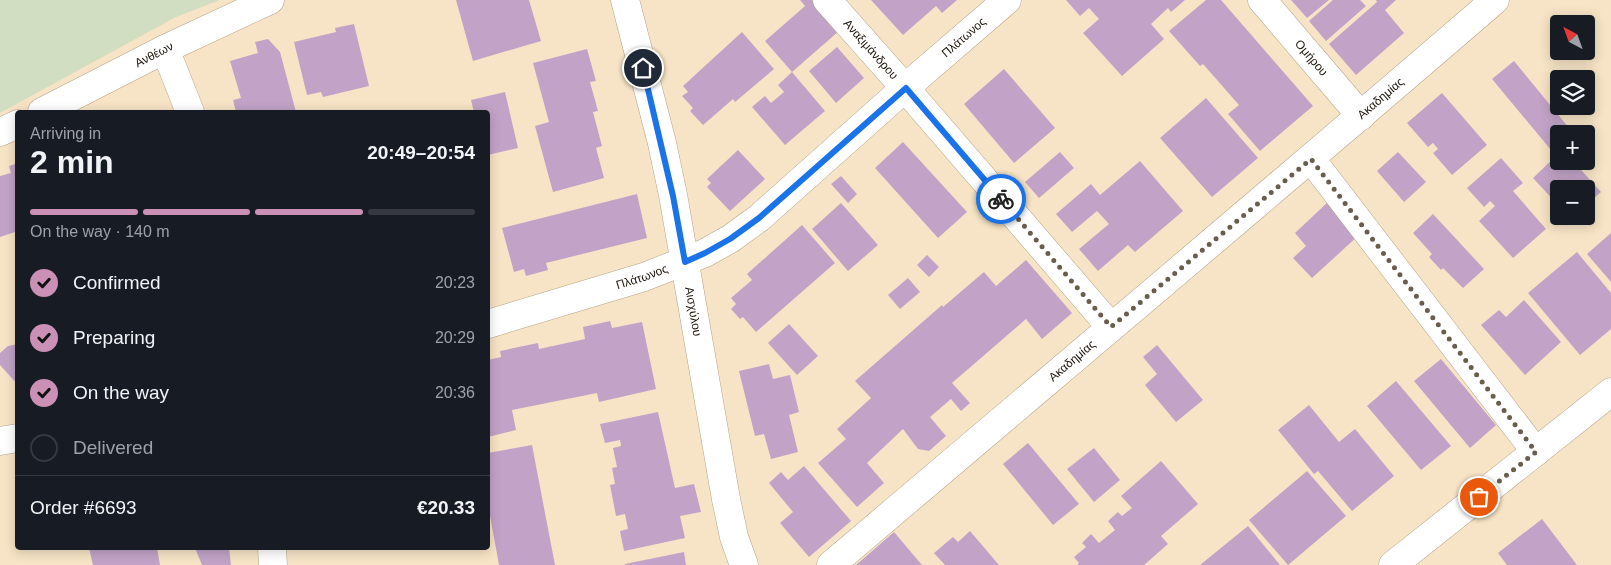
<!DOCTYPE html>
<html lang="en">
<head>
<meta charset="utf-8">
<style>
	body { margin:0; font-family:Arial,sans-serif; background:#20242c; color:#f1f3f6; height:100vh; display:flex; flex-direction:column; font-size:19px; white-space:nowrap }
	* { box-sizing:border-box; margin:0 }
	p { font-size:16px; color:#9ea1a6 }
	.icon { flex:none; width:28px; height:28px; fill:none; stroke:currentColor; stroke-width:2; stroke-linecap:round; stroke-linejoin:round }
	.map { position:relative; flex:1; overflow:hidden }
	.sheet { position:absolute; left:15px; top:110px; width:475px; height:440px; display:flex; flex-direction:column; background:#171b24; border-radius:5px; box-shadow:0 2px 12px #0003 }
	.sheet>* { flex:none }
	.needle { width:32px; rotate:319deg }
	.fabs { position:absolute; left:1550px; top:15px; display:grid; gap:10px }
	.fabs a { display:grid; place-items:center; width:45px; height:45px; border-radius:5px; background:#171b24; box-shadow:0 2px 12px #0003; font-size:25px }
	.pin { position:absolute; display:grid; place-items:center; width:42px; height:42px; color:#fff; margin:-21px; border:2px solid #fff; border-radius:50%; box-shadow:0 1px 5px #0007 }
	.courier { position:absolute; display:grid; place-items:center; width:50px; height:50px; margin:-25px; border:4px solid #1a73e8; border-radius:50%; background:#fff; color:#222; box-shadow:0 1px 6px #0007 }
	.overview em { font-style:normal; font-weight:700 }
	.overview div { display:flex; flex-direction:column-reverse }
	.overview { display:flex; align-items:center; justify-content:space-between; height:85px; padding:0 15px }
	h1 { font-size:32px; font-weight:700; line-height:38px }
	.bar { display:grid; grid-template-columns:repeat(4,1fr); gap:8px 5px; align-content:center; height:60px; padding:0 15px }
	.bar i { height:6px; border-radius:4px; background:#363941 }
	.bar .active { background:#cb90b5 }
	.bar p { grid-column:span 4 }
	.line { display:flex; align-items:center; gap:12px; padding:0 15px; border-top:1px solid #363941 }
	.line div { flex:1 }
	ol { padding:0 15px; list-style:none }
	li { display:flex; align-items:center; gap:15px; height:55px }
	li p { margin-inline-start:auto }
	li .icon { padding:5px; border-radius:50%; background:#cb90b5; color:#111; stroke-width:4 }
	li:last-child { color:#9ea1a6 }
	li i { width:28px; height:28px; border:2px solid #363941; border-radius:50% }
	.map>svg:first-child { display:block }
</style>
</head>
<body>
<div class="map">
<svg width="1611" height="565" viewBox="0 0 1611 565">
	<rect width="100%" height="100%" fill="#f7e4c6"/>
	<!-- green -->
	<path fill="#d1dec1" d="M0,0H220L176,17L0,113Z"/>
	<!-- building -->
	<path fill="#c2a3c7" d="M456,0H529L541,41L473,61Z
		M800,0H812L839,31L792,72L765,41L805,6Z
		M871,0H957L942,13L936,6L903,35Z
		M1066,0H1185L1171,12L1168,8L1151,24L1164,39L1122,76L1083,33L1099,19L1089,8L1080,16Z
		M1206,0H1221L1313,106L1260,151L1228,114L1239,105L1203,64L1200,66L1169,31Z
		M1291,0H1329L1307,18Z
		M1333,0H1360L1366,6L1326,41L1309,21Z
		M1376,0H1396L1385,10L1404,33L1356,75L1329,44L1377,2Z
		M354,24L369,86L323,97L321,92L307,95L294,42L336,32L335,28Z
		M742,32L774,69L735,102L733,99L703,125L690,111L693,108L682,96L688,92L683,86Z
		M268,39L280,52L296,112H236L233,100L241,98L230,61L258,53L255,42Z
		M837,47L864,78L836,103L809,71Z
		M587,49L596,81L590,82L598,111L593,112L602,146L596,148L604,178L553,192L535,126L549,122L533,63Z
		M1514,61L1574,134H1559V161H1573L1601,192L1586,205V189H1559V206L1533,178L1556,156L1492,79Z
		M1004,69L1055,128L1014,163L964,104Z
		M792,72L825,111L785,145L752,107L765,96L771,103L784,92L778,85Z
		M505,92L518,148L488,155V112H474L471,100Z
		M1442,93L1487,145L1452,175L1433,153L1438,149L1433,143L1428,147L1407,123Z
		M1206,98L1258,158L1212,197L1160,138Z
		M903,142L967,212L938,238L875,168Z
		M738,150L765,179L730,211L707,187L711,183L707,179Z
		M1060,152L1074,168L1039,198L1025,182Z
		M1398,152L1426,182L1404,202L1377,171Z
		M1501,158L1523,183L1513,191L1546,229L1513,258L1479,221L1495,206L1490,201L1484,207L1467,188Z
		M1140,161L1183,211L1135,252L1128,245L1098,271L1079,249L1109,224L1097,211L1072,232L1056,214L1091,184L1100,195Z
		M18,163V231L0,237V176L11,173L9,166Z
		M841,176L857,194L848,203L831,184Z
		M637,194L647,238L546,263L548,270L526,276L524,269L514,272L502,228Z
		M1329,201L1359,235L1312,278L1293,258L1306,246L1295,233Z
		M841,203L878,245L848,271L812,229Z
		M1433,214L1484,269L1463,288L1443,268L1441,270L1429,257L1432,254L1413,233Z
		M802,225L835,263L756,332L743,317L740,319L731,309L736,304L731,298L752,280L747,274Z
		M1611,233V282L1587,254Z
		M1577,252L1611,293V329L1580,355L1528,293Z
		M927,255L939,267L929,277L917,265Z
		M1026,260L1072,313L1042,339L1026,319L952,383L970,403L961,411L951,399L930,417L946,436L929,451L918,449L903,429L867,463L884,483L857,507L818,463L846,439L837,429L871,398L855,381L942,305L943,307L984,272L996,286Z
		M908,278L920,292L900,309L888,295Z
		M1524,300L1561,342L1525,375L1481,325L1499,310L1506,317Z
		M610,321L612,328L642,322L656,389L599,402L597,393L512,410L516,430L488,437V360L501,357L500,351L538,343L539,349L585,339L583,327Z
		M789,324L818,356L797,375L768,343Z
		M18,344V385L0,365V353L8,346Z
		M1157,345L1203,400L1176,422L1145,385L1157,374L1143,357Z
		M1441,359L1496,425L1470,448L1414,381Z
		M769,364L773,379L790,375L799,412L789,415L798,452L771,459L764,434L755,436L739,371Z
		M1396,381L1451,446L1421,470L1367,406Z
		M1309,405L1339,442L1355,429L1394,476L1352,511L1318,471L1314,474L1278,430Z
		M658,412L675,488L694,484L701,512L680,516L685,538L624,551L620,531L628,529L625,514L616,516L610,485L615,484L612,468L617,467L613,448L621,446L620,440L605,443L600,424Z
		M1028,443L1079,504L1053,525L1003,464Z
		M532,445L555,565H499L488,505V453Z
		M1094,448L1120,480L1094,502L1067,469Z
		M1161,461L1198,504L1161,536L1168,544L1144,565H1077L1079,563L1074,557L1086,547L1082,543L1091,534L1099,543L1115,530L1108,521L1118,512L1122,516L1132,508L1121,496Z
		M804,466L851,521L809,557L780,523L793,512L769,483L781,472L788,480Z
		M1307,471L1346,516L1288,565L1249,520Z
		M1542,519L1577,565H1507L1498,553Z
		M1248,526L1280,565H1200Z
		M970,531L999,565H945L934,553L953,537L958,542Z
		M894,532L922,565H856Z
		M89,548H157L160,565H93Z
		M195,548H229L231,565H202Z
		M684,552L686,565H625V564Z"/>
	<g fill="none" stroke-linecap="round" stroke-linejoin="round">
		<!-- street casing -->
		<g stroke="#b5a386" stroke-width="29">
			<g id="street">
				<path id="s1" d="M625,0L662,143L673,195L726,499L734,537L744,565"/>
				<path id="s2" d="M827,0L905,88L1111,327"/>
				<path id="s3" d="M1262,0L1361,116"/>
				<path d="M165,49L190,112"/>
				<path id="s4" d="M42,112L165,49L270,0"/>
				<path d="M0,132L18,124"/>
				<path d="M1311,159L1536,452"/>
				<path id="s5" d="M488,324L644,277L705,253L730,239L759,218L905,88L1007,0"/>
				<path d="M0,441L18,438"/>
				<path d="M272,548L273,565"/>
				<path id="s6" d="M831,565C1052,377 1275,190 1495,0"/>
			</g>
		</g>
		<!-- secondary casing -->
		<g stroke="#b5a386" stroke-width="29">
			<path id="secondary" d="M1393,565L1611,392"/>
		</g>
		<!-- street -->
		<use href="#street" stroke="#fff" stroke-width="28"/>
		<!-- secondary -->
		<use href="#secondary" stroke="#fff" stroke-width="28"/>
	</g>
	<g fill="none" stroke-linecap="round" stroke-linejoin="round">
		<!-- done -->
		<path stroke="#695e4d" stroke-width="5" stroke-dasharray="0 9" d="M1001,199L1111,327L1311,159L1536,452L1479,497"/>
		<!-- route -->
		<path stroke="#1a73e8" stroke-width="6" d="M643,68L673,196L685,262L705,253L730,239L759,218L906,88L1001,199"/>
	</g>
	<g text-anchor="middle" stroke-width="5" stroke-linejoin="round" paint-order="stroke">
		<!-- street labels -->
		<g font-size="12" fill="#1d160c" stroke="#fff">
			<text dy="4" stroke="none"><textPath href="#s5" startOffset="566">Πλάτωνος</textPath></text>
			<text dy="4" stroke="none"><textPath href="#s2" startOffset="66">Αναξιμάνδρου</textPath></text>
			<text dy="4" stroke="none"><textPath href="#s4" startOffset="126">Ανθέων</textPath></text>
			<text dy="4" stroke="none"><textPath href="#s3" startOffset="76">Ομήρου</textPath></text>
			<text dy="4" stroke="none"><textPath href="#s6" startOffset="721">Ακαδημίας</textPath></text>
			<text dy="4" stroke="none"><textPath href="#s5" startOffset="161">Πλάτωνος</textPath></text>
			<text dy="4" stroke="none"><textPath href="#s1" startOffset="319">Αισχύλου</textPath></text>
			<text dy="4" stroke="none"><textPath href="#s6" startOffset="316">Ακαδημίας</textPath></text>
		</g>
	</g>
</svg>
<div class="fabs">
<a><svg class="needle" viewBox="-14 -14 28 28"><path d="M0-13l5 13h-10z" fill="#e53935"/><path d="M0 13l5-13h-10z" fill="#9ea1a6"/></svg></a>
<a><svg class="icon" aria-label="layers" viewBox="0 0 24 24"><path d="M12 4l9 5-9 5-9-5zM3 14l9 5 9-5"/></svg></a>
<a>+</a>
<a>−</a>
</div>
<div class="pin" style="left:1479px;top:497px;background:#ea580c"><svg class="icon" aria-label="bag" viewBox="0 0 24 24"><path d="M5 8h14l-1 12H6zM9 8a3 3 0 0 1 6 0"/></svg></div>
<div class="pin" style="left:643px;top:68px;background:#1f2937"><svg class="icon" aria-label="home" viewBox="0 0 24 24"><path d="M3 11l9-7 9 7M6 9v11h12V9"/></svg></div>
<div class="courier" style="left:1001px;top:199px"><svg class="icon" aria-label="bike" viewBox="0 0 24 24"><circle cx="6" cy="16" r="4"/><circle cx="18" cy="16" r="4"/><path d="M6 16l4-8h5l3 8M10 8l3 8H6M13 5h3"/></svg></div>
<section class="sheet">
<div class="overview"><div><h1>2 min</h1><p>Arriving in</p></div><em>20:49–20:54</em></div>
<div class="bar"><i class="active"></i><i class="active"></i><i class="active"></i><i></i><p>On the way · 140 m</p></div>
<ol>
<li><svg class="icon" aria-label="check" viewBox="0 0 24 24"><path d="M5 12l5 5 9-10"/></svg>Confirmed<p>20:23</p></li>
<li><svg class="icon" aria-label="check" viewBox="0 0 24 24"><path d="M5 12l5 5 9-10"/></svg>Preparing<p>20:29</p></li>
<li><svg class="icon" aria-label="check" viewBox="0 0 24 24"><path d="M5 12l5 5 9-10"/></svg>On the way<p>20:36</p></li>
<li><i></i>Delivered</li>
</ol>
<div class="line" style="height:65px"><div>Order #6693</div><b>€20.33</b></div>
</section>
</div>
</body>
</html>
